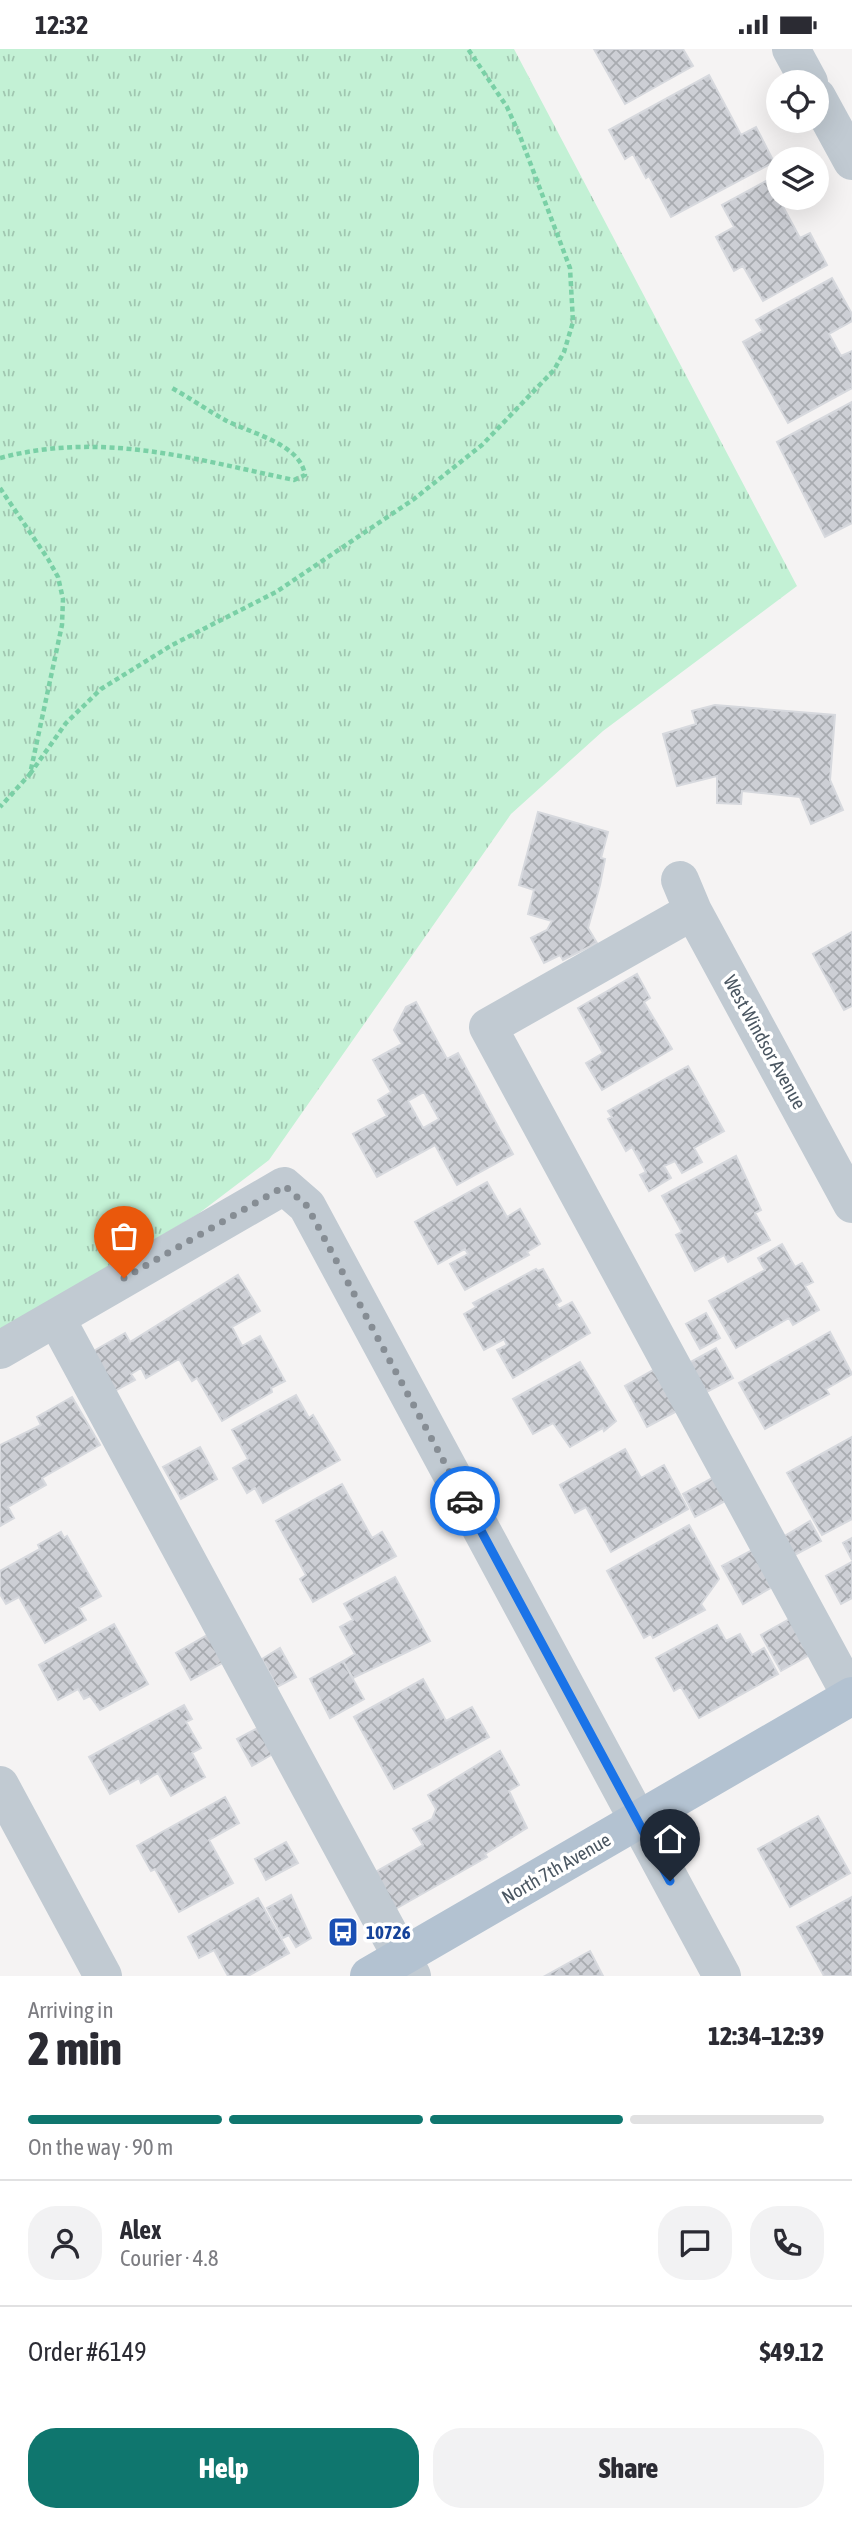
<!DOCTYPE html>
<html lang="en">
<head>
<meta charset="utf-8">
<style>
	body { margin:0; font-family:"Asap Condensed",sans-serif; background:#f2f2f3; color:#2b2b33; height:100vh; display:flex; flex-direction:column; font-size:26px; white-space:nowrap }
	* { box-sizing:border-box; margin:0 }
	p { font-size:23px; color:#7c7c81 }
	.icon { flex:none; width:38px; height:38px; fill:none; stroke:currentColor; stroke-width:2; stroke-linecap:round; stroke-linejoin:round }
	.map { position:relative; height:1927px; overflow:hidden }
	.side { display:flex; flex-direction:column; background:#fff; flex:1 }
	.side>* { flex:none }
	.fabs { position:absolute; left:766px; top:21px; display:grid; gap:14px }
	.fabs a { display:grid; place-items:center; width:63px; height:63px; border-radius:50%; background:#fff; box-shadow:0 7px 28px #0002; font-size:35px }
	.pin { position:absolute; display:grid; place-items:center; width:60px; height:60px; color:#fff; margin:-72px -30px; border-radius:50% 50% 50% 0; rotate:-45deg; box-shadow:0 0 7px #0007 }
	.pin .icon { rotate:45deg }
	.courier { position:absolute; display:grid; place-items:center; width:70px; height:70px; margin:-35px; border:5px solid #1a73e8; border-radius:50%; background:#fff; color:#222; box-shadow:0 2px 9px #0007 }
	.summary em { font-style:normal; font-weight:800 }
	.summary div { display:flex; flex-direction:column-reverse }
	.summary { display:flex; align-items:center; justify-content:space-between; height:119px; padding:0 28px }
	h1 { font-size:46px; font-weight:800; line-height:52px }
	.bar { display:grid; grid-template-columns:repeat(4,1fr); gap:10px 7px; align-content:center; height:84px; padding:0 28px }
	.bar i { height:9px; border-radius:5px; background:#e1e1e2 }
	.bar .on { background:#0f766e }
	.bar p { grid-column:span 4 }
	.line { display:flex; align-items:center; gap:18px; padding:0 28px; border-top:2px solid #e1e1e2 }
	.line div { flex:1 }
	.round { display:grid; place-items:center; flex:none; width:74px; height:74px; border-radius:28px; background:#f2f2f3 }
	.cta { display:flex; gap:14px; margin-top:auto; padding:14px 28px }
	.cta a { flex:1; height:80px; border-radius:28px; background:#0f766e; color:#fff; font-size:28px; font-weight:800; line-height:80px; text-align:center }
	.cta a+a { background:#f2f2f3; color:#2b2b33 }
	.status { display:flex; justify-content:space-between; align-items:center; height:49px; padding:0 35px; background:#fff; direction:ltr }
	.status svg { height:19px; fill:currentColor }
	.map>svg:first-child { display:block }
</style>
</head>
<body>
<div class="status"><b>12:32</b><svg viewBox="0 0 49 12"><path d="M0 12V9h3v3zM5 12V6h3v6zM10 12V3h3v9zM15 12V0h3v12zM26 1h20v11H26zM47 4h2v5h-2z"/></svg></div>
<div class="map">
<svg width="852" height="1927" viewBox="0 0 852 1927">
	<defs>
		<pattern id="grass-tufts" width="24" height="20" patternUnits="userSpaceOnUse" patternTransform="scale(1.75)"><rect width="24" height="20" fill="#c3f1d5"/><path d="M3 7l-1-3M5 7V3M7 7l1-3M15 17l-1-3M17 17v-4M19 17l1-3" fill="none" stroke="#a0c6b0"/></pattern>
		<pattern id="building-cross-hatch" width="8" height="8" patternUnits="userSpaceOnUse" patternTransform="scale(1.75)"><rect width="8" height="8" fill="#cdcfd5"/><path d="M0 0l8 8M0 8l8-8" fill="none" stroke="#a8abb0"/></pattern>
	</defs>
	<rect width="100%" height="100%" fill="#f5f3f3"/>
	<!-- grass -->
	<path fill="url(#grass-tufts)" d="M0,0H514L797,537L603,682L511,765L269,1111L198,1165L0,1282Z"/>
	<!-- building -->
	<path fill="url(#building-cross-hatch)" stroke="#d7d9de" stroke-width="2" fill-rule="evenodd" d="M594,0H683L693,17L625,55Z
		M709,26L741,86L756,78L774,113L671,168L649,127L646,129L633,105L625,110L609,81Z
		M777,126L779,149H787L780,152L800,189L810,184L827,216L763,252L743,217L734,222L716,188L734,178L722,156Z
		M832,229L852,265V272L829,285L841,307L852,302V339L788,374L743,293L763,282L756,271Z
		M852,353V474L825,488L777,393Z
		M715,656L835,666L830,731L843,761L811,775L800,748L742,742L741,755L717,754V727L677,737L663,685L696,675L692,662Z
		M538,763L608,783L601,809L605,810L600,836L588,879L597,894L563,911L560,906L544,914L531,889L547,881L552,872L528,865L534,841L519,836Z
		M852,883V957L844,961L813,905Z
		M637,925L650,949L644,953L672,1000L602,1041L586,1014L603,1004L578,959Z
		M416,953L447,1010L458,1004L513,1105L457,1136L435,1096L377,1128L353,1085L387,1067L378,1051L391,1043L373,1011L402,995L394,981L406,958ZM424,1043L439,1070L423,1079L408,1052Z
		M688,1017L724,1082L694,1099L702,1113L682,1124L675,1112L664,1117L671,1129L649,1142L640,1126L646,1123L632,1098L626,1102L608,1070L612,1068L608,1062Z
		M736,1107L761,1161L755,1164L770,1191L728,1213L724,1206L695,1222L676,1186L682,1183L662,1147Z
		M487,1133L507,1168L520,1160L540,1195L527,1203L529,1206L465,1241L450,1215L468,1205L465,1200L438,1215L415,1173Z
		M782,1195L795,1218L802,1214L813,1233L805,1237L819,1261L793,1276L789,1269L736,1299L709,1252L765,1221L758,1209Z
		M536,1220L538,1222L543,1220L561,1252L556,1255L559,1260L572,1253L590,1284L513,1329L497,1301L507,1296L504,1290L484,1301L464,1265L476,1258L473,1254Z
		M238,1226L260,1262L232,1278L242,1297L260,1287L285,1332L271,1339L272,1343L222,1372L197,1329L192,1332L179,1310L146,1329L141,1319L131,1325L135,1331L113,1343L90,1304L125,1284L130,1293Z
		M706,1264L720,1289L700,1300L686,1275Z
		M830,1283L852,1325L826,1340L829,1345L765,1380L739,1334Z
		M716,1299L733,1329L703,1345L687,1315Z
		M580,1313L616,1372L604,1382L603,1379L570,1398L553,1374L533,1385L513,1350Z
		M657,1319L679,1361L647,1378L625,1337Z
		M296,1346L309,1369L313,1366L340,1411L263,1454L255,1439L247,1444L233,1419L248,1410L232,1381Z
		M72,1348L100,1396L42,1429L46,1436L8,1458L14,1469L0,1477V1396L41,1376L37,1368Z
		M852,1388V1470L822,1486L787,1424Z
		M200,1398L217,1430L181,1450L163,1418Z
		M625,1400L641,1429L664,1416L688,1460L611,1503L586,1458L575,1464L560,1436Z
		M714,1428L727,1451L695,1468L683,1445Z
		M342,1435L372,1489L382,1483L396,1507L313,1553L300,1530L306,1526L276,1472Z
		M810,1472L821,1492L793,1507L783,1488Z
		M689,1476L719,1530L701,1555L705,1561L653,1589L651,1585L644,1589L607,1522Z
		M61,1483L64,1489L67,1487L101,1547L79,1559L86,1571L45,1594L19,1548L6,1555L0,1545V1522L40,1500L38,1496Z
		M852,1489V1511L843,1494Z
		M754,1500L774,1537L743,1555L722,1517Z
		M852,1513V1549L841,1555L826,1527Z
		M395,1528L430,1592L353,1629L343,1612L355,1605L340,1578L353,1571L344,1555Z
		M793,1568L813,1604L781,1622L761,1586Z
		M114,1575L148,1635L100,1661L90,1647L84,1650L78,1640L58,1651L39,1616Z
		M717,1576L726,1592L740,1585L752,1606L764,1599L778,1625L699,1669L681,1638L674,1642L656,1609Z
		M211,1584L226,1612L191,1631L176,1604Z
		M280,1599L296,1628L277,1638L262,1610Z
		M343,1612L364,1650L330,1669L310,1630Z
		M423,1630L446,1672L472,1658L489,1688L394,1740L354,1668Z
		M184,1656L192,1670L186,1673L201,1699L192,1704L205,1728L171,1747L158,1724L141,1734L139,1729L110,1745L89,1708Z
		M263,1676L278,1702L252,1717L237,1690Z
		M500,1702L519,1736L509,1742L527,1779L485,1805L487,1808L392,1862L372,1825L423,1796L413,1780L432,1770L436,1760L428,1746Z
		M225,1748L239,1774L209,1791L233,1834L179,1863L155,1820L151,1822L137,1797Z
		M818,1767L850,1824L790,1858L758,1800Z
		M286,1793L298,1814L266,1831L255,1810Z
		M291,1846L311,1889L296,1898L289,1886L283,1889L267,1859Z
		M852,1848V1927H824L797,1878Z
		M258,1849L289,1904L248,1927H228L214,1901L199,1909L188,1888Z
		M590,1902L603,1927H545Z"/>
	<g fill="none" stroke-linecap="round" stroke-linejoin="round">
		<!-- path -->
		<path stroke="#7ad0a6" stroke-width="4.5" stroke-dasharray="5 3.5" stroke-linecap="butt" d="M0,409C102,382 194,410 294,431L305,426C300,394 249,384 225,371C207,361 190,349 172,339
			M0,439L48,510L58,528L63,550L62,576L30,725L0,758
			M30,725L66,674L101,640L172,596L276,543L414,450L482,396L554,321L564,303L573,273L570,219L520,87L507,58L468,0"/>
		<!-- minor -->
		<path stroke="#c1cad2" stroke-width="38" d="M791,0L809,33
			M817,48L852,112
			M680,831L693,862L852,1155
			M693,862L488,978L852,1649
			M56,1269L412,1927
			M0,1301L284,1137L307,1157L722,1927
			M0,1736L103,1927"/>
		<!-- major -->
		<path stroke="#b3c2d1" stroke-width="38" d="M369,1927L852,1647"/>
	</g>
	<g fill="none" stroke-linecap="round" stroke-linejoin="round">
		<!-- done -->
		<path stroke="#868d94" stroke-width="7" stroke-dasharray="0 12.6" d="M124,1229L285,1137L307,1157L465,1452"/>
		<!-- route -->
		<path stroke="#1a73e8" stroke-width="9" d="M465,1452L670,1832"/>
	</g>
	<!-- icons -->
	<defs>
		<g id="bus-square" transform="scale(1.575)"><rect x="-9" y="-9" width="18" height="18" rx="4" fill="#1a4fb4" stroke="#fff"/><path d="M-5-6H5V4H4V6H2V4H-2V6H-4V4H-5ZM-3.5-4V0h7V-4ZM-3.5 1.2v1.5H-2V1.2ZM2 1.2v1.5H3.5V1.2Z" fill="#fff"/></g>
	</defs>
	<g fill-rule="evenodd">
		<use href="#bus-square" x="343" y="1883"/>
	</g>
	<g text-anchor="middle" stroke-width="7" stroke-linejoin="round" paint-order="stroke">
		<!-- street labels -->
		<g font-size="19" fill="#4a5661" stroke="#fff">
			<text transform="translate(765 993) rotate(61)" y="7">West Windsor Avenue</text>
			<text transform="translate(556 1819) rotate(-30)" y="7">North 7th Avenue</text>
		</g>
		<!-- transit labels -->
		<g font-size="19" font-weight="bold" fill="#164399" stroke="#fff" text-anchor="start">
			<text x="366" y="1890">10726</text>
		</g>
	</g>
</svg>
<div class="fabs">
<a><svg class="icon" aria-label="locate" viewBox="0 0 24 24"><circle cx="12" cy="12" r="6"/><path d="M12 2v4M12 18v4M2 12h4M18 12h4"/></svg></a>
<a><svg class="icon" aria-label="layers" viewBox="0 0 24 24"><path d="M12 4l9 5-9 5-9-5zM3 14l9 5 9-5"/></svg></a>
</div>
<div class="pin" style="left:124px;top:1229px;background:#ea580c"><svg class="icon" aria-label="bag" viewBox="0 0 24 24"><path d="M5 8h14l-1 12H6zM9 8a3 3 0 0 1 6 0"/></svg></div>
<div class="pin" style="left:670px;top:1832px;background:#1f2937"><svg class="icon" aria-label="home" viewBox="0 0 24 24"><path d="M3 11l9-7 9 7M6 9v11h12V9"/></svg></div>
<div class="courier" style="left:465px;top:1452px"><svg class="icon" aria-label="car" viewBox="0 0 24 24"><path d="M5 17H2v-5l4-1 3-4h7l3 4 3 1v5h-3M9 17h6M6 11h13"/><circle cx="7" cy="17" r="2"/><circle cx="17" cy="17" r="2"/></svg></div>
</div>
<section class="side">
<div class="summary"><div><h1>2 min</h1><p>Arriving in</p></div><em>12:34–12:39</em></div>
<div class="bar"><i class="on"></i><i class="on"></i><i class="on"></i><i></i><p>On the way · 90 m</p></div>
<div class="line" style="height:126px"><a class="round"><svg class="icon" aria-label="person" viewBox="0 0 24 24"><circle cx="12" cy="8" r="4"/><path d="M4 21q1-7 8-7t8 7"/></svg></a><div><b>Alex</b><p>Courier · 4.8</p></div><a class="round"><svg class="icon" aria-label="chat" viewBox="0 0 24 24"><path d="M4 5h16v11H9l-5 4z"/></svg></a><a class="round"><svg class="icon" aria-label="phone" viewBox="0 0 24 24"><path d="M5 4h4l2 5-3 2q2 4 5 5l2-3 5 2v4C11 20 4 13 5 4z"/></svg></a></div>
<div class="line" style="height:91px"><div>Order #6149</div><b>$49.12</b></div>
<div class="cta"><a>Help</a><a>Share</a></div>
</section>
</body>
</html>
